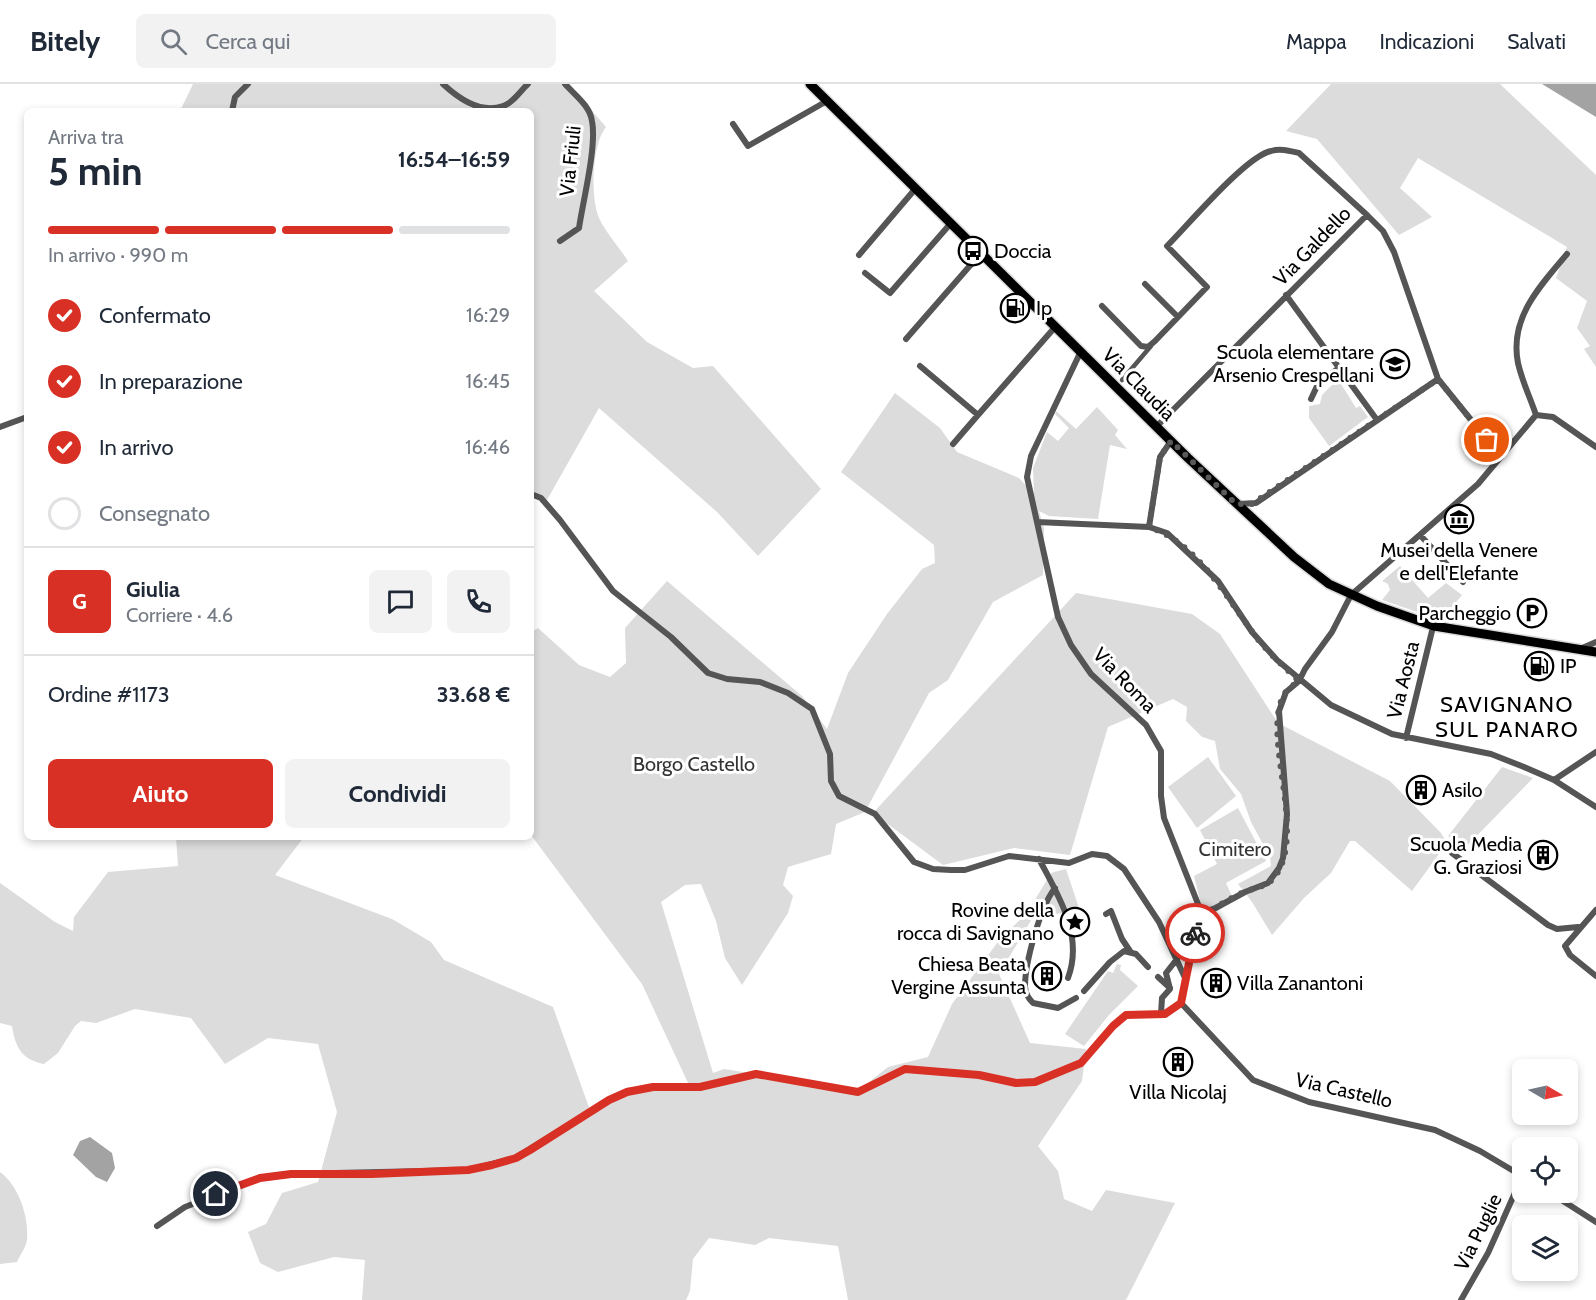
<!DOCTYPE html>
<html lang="it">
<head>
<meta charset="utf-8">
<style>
	body { margin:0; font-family:Cabin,sans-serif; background:#f2f2f3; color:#1f2937; height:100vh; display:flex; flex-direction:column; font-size:22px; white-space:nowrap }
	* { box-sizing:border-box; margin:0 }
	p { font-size:20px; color:#747a83 }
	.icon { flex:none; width:33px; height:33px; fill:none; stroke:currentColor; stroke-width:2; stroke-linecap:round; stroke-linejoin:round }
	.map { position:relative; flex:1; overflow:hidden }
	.sheet { position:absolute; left:24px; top:24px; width:510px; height:732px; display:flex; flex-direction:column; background:#fff; border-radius:9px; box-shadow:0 3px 9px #0003 }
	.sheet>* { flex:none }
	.needle { width:39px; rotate:99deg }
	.controls { position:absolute; left:1512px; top:975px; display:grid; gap:12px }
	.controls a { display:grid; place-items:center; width:66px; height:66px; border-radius:9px; background:#fff; box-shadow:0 3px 9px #0003; font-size:30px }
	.pin { position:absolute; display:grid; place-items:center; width:51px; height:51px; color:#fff; margin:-26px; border:3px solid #fff; border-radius:50%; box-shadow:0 2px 6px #0007 }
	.courier { position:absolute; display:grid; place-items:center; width:60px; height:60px; margin:-30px; border:4px solid #d93025; border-radius:50%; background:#fff; color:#222; box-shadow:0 2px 8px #0007 }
	.headline em { font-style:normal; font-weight:700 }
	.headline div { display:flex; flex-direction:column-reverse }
	.headline { display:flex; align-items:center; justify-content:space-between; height:102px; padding:0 24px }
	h1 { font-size:39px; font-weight:700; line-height:45px }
	.bar { display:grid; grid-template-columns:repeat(4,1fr); gap:9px 6px; align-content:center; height:72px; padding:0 24px }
	.bar i { height:8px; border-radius:4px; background:#e0e1e3 }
	.bar .on { background:#d93025 }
	.bar p { grid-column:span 4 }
	.line { display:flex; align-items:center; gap:15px; padding:0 24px; border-top:2px solid #e0e1e3 }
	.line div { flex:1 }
	.round { display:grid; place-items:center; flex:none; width:63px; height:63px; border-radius:9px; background:#f2f2f3 }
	ol { padding:0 24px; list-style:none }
	li { display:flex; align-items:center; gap:18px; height:66px }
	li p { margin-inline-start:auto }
	li .icon { padding:6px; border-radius:50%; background:#d93025; color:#fff; stroke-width:4 }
	li:last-child { color:#747a83 }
	li i { width:33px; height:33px; border:3px solid #e0e1e3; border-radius:50% }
	.action { display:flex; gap:12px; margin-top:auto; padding:12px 24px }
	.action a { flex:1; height:69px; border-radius:9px; background:#d93025; color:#fff; font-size:24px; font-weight:700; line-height:69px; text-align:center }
	.action a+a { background:#f2f2f3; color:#1f2937 }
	header { display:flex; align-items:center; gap:36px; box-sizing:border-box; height:84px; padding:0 30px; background:#fff; border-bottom:2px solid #e0e1e3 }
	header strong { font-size:28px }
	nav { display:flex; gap:33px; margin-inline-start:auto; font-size:21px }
	.search { width:420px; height:54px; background:#f2f2f3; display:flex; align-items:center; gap:15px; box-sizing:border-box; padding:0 21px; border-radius:9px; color:#747a83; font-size:22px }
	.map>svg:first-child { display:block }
</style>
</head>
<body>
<header>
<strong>Bitely</strong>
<div class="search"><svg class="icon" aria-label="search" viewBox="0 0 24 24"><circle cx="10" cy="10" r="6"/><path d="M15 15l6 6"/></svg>Cerca qui</div>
<nav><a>Mappa</a><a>Indicazioni</a><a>Salvati</a></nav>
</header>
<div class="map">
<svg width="1596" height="1216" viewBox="0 0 1596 1216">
	<rect width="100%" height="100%" fill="#fff"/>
	<!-- green -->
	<path fill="#dcdcdc" d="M193,0H569L606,43C592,60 590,113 599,134C606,149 619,163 628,177L594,207L647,258L693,284L713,282L821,405L758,472L717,428L599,324L547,416L531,409V27H180Z
		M1331,0H1500L1596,91V283L1584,265L1590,262L1577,244L1587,217L1556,194L1567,163L1418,74L1400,104L1432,133L1399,151L1317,55L1286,47Z
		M1338,295L1356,324L1360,322L1368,333L1329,362L1309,334V322L1320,320L1322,311Z
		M895,309L940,344L957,368L1019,394L1034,410L1033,384L1047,348L1058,357L1069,344L1055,330L1056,327L1076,345L1097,323L1118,346L1115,351L1127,365L1110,361L1098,435L1049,432L1039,427L1044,444L1043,491L993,518L948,596L929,609L865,728L836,740L831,770L788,783L783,801L793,812L788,829L742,901L725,874L716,837L701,800L685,801L661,818L713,989L724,985L859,1006L888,983L928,973L952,920L1000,855L1027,829L1051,789L1066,785L1080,827L1033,833L999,890L1030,959L1086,965L1082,997L1038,1062L1058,1087L1064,1115L1092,1127L1106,1106L1175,1119L1126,1216H848L838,1162L769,1154L755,1161L709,1154L693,1175L690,1207L686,1216H362L365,1176L334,1173L278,1188L260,1179L248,1148L266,1140L282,1109L318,1098L337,1028L318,960L268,954L225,980L191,934L135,925L96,939L81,937L75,942L58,969L44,980C22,976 15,963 12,942L0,939V799L55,838L73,847L74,833L108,788L178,782L176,753H304L275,791L392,835L431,858L444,876L553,923L591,1029L628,1003L689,1001L642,900L531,751V548L538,544L579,581L610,593L626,579L625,544L667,497L802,612L827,645L848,589L887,530L922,485L935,479L934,461L841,388Z
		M1400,482L1428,514L1446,499L1462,511L1441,536L1382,516L1390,506L1388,500L1382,497Z
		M1076,509L1192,530L1220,550L1278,639L1390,697L1441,749L1447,759L1412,807L1355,757H1350L1331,789L1304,814L1272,851L1252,818L1238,800L1271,782L1270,773L1251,738L1241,710L1220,685L1215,657L1202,653L1186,637L1187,623L1173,615L1108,643L1070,771L1014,764L943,781L873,729Z
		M1208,673L1236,712L1197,744L1168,703Z
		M1502,683L1533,694L1465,764L1448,752Z
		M1238,724L1266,777L1226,799L1232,812L1203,828L1194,792L1217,780L1200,746Z
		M1117,880L1121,881L1120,886L1138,902L1109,931L1084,962L1065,950L1108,887L1113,889Z
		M0,1088C19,1102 29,1133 27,1156C26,1163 20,1171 17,1178L0,1180Z"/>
	<!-- water -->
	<path fill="#a3a3a3" d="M1542,0H1596V33Z
		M90,1053L112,1069L115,1084L107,1098L96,1093L73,1071L80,1057Z"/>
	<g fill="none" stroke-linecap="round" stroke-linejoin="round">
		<!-- primary casing -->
		<g stroke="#dbdbdb" stroke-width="12">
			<path id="primary" d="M810,0L1188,374L1294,473L1329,500L1377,522L1434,542L1596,568"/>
		</g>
		<!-- pedestrian -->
		<path stroke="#555" stroke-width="4.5" d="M1122,296L1151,262"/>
		<!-- minor -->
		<path stroke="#555" stroke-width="6" d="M443,0C458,14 481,30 503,22C512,20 521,6 528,0
			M232,27L235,13L248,0
			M733,40L748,62L827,17
			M560,157L579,144C583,117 597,62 592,37C590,22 575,11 565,0
			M859,171L916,104
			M865,189L890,209L951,139
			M1145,200L1178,233
			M1286,211L1377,336
			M1102,222L1141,262L1148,263L1155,257L1207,203L1167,162C1188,141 1246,72 1271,67C1281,64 1290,67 1299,69L1367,131L1157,342
			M906,255L981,169
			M1081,267L1031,372L1027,393L1058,533L1071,561L1091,590L1146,641L1161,667V712L1164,734L1200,825L1181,919
			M920,282L978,331L1056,242
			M1438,295L1501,373
			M1311,315L1318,300L1339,284
			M1536,331C1530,313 1522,297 1518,279C1509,234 1540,202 1567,170
			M0,343L27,333
			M953,360L978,331
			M531,410L541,414L560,436L613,507L671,553L708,589L727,595L760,598L788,609L812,625L830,670L831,697L839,712L875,730L914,778L933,785L951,786H965L1009,772L1069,779L1092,770L1107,772L1124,785L1159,838L1186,896
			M1238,420L1256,419L1438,295L1394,168L1383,147L1367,131
			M1037,438L1149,443L1167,449L1218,497L1252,548L1277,576L1331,621L1392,650L1491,670L1524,683L1554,696L1596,723
			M1149,443L1160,373L1171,357
			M1421,452L1463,498
			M1580,565L1596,558
			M1406,654L1432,547
			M1554,696L1596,668
			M1452,769L1548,841L1557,845L1578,843
			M1039,775C1058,811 1084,851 1068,894
			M1055,804C1040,823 1025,879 1025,902C1025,909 1028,914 1033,919L1058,924L1076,914
			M1596,826L1565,862L1570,871L1596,892
			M1106,830L1111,827L1122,855L1130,867
			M1199,833L1245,808L1268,799L1279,784L1283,774L1287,730L1279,627L1286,608L1299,597L1305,585L1332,548L1351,511L1478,400L1536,331L1553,333L1596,363
			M1158,893L1170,904
			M1084,907L1110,878L1124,867L1136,870L1148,883
			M1181,919L1253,996L1309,1018L1435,1046L1480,1067L1522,1092
			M1161,930L1162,914L1170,905L1166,889L1177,875
			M1549,1108L1596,1138
			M157,1142L185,1123L260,1094L291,1090L468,1086L515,1074L609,1016L627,1008L653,1003H700L756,990L858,1008L905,985L979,991L1016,999L1035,998L1081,979L1113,942L1126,931L1165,930L1181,919
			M1461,1216L1488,1169L1522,1093"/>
		<!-- primary -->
		<use href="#primary" stroke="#000" stroke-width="9"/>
	</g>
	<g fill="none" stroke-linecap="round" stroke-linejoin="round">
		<!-- done -->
		<path stroke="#595959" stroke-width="6" stroke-dasharray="0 10.8" d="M1195,849L1199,833C1214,825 1228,815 1244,808C1254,804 1265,803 1273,795C1310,752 1259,650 1285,609C1288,604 1295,600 1299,597C1282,581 1264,565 1251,546C1223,508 1196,459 1149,443L1160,373L1171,357L1236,420H1252L1438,295L1487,356"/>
		<!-- route -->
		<path stroke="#d93025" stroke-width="8" d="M216,1110L260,1094L291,1090H372L468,1086L492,1081L516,1074L530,1066L609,1016L627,1008L653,1003H700L756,990L858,1008L905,985L979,991L1016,999L1035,998L1081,979L1113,942L1126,931L1165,930L1181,919L1195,849"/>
	</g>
	<!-- icons -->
	<defs>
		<g id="bus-ring" transform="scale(1.5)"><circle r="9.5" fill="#fff" stroke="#000" stroke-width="1.5"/><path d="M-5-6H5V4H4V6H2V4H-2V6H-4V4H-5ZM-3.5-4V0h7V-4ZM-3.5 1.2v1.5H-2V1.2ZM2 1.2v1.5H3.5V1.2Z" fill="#000"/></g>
		<g id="fuel-ring" transform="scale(1.5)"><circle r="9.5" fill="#fff" stroke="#000" stroke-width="1.5"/><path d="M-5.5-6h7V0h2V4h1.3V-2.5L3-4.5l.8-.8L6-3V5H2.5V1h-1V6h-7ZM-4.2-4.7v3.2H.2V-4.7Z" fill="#000"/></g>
		<g id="school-ring" transform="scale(1.5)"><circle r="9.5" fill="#fff" stroke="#000" stroke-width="1.5"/><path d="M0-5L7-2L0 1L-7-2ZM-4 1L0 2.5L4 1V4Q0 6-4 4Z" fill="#000"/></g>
		<g id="museum-ring" transform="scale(1.5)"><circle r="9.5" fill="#fff" stroke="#000" stroke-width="1.5"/><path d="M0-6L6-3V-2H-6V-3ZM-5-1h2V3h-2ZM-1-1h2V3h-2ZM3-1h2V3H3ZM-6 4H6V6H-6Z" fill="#000"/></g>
		<g id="parking-ring" transform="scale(1.5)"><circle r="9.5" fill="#fff" stroke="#000" stroke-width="1.5"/><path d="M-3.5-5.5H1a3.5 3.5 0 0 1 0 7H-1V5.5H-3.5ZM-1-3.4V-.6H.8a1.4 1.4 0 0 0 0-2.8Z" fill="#000"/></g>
		<g id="building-ring" transform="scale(1.5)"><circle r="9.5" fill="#fff" stroke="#000" stroke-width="1.5"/><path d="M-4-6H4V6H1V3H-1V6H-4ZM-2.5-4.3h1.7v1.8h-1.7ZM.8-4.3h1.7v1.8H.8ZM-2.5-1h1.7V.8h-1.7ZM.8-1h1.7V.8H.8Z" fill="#000"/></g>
		<g id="sight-ring" transform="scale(1.5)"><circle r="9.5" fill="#fff" stroke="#000" stroke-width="1.5"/><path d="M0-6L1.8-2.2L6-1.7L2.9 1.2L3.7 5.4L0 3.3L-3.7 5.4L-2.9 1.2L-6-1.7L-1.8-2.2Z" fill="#000"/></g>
	</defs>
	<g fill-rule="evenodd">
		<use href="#bus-ring" x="973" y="167"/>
		<use href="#fuel-ring" x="1015" y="224"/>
		<use href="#school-ring" x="1395" y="280"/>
		<use href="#museum-ring" x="1459" y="435"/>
		<use href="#parking-ring" x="1532" y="529"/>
		<use href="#fuel-ring" x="1539" y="582"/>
		<use href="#building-ring" x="1421" y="706"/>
		<use href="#building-ring" x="1543" y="771"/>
		<use href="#sight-ring" x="1075" y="838"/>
		<use href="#building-ring" x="1047" y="892"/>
		<use href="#building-ring" x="1216" y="899"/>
		<use href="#building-ring" x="1178" y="978"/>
	</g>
	<g text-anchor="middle" stroke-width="6" stroke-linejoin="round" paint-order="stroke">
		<!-- street labels -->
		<g font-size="20" fill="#000" stroke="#fff">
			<text transform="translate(570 77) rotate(-84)" y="7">Via Friuli</text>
			<text transform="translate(1312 162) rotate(-46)" y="7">Via Galdello</text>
			<text transform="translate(1139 300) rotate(45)" y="7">Via Claudia</text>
			<text transform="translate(1125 596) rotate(46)" y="7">Via Roma</text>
			<text transform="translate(1403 596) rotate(-76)" y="7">Via Aosta</text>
			<text transform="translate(1344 1006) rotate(13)" y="7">Via Castello</text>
			<text transform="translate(1478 1148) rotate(-64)" y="7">Via Puglie</text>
		</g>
		<!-- poi labels -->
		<g font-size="20" fill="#000" stroke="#fff" text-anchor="start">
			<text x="994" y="174">Doccia</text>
			<text x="1036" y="231">Ip</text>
			<text x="1374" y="275" text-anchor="end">Scuola elementare<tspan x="1374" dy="23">Arsenio Crespellani</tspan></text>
			<text x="1459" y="473" text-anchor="middle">Musei della Venere<tspan x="1459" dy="23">e dell'Elefante</tspan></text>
			<text x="1511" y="536" text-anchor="end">Parcheggio</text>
			<text x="1560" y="589">IP</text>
			<text x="1442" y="713">Asilo</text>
			<text x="1522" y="767" text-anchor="end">Scuola Media<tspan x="1522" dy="23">G. Graziosi</tspan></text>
			<text x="1054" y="833" text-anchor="end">Rovine della<tspan x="1054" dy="23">rocca di Savignano</tspan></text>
			<text x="1026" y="887" text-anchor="end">Chiesa Beata<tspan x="1026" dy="23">Vergine Assunta</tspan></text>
			<text x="1237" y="906">Villa Zanantoni</text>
			<text x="1178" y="1015" text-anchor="middle">Villa Nicolaj</text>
		</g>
		<!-- park labels -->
		<g font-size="20" fill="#333" stroke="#fff">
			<text x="694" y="687">Borgo Castello</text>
			<text x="1235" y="772">Cimitero</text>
		</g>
		<!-- quarter labels -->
		<g font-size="22" letter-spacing="1.5" fill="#000" stroke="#fff">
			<text x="1507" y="628">SAVIGNANO<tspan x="1507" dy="25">SUL PANARO</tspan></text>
		</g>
	</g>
</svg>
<div class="controls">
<a><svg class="needle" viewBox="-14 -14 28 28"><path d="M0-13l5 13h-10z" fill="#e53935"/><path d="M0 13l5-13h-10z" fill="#747a83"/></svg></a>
<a><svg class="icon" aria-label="locate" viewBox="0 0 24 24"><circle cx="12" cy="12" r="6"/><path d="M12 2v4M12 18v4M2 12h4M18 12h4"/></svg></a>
<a><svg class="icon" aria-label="layers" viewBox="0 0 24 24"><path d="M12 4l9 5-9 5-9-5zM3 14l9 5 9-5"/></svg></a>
</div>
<div class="pin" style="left:1487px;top:356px;background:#ea580c"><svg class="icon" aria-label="bag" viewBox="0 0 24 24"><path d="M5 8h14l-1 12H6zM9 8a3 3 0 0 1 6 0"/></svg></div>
<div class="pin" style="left:216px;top:1110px;background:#1f2937"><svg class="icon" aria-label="home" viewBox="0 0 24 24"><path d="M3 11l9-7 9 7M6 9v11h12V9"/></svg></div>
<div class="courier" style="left:1195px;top:849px"><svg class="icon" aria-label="bike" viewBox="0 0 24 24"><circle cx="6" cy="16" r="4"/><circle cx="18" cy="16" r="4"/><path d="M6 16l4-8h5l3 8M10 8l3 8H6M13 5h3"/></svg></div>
<section class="sheet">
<div class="headline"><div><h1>5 min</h1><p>Arriva tra</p></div><em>16:54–16:59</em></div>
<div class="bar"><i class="on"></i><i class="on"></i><i class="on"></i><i></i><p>In arrivo · 990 m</p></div>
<ol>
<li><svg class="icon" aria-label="check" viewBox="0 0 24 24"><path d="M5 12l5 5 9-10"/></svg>Confermato<p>16:29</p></li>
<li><svg class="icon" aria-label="check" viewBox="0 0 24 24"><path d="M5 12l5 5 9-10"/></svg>In preparazione<p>16:45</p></li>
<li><svg class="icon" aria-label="check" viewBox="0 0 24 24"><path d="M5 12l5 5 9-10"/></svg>In arrivo<p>16:46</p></li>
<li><i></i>Consegnato</li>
</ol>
<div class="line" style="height:108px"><b class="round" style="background:#d93025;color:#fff">G</b><div><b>Giulia</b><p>Corriere · 4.6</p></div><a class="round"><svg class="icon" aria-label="chat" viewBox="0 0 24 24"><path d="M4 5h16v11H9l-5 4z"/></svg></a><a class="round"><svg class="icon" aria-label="phone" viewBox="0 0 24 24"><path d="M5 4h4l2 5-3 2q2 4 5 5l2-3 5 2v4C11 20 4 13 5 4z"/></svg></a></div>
<div class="line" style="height:78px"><div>Ordine #1173</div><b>33.68 €</b></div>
<div class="action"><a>Aiuto</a><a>Condividi</a></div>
</section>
</div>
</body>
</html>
